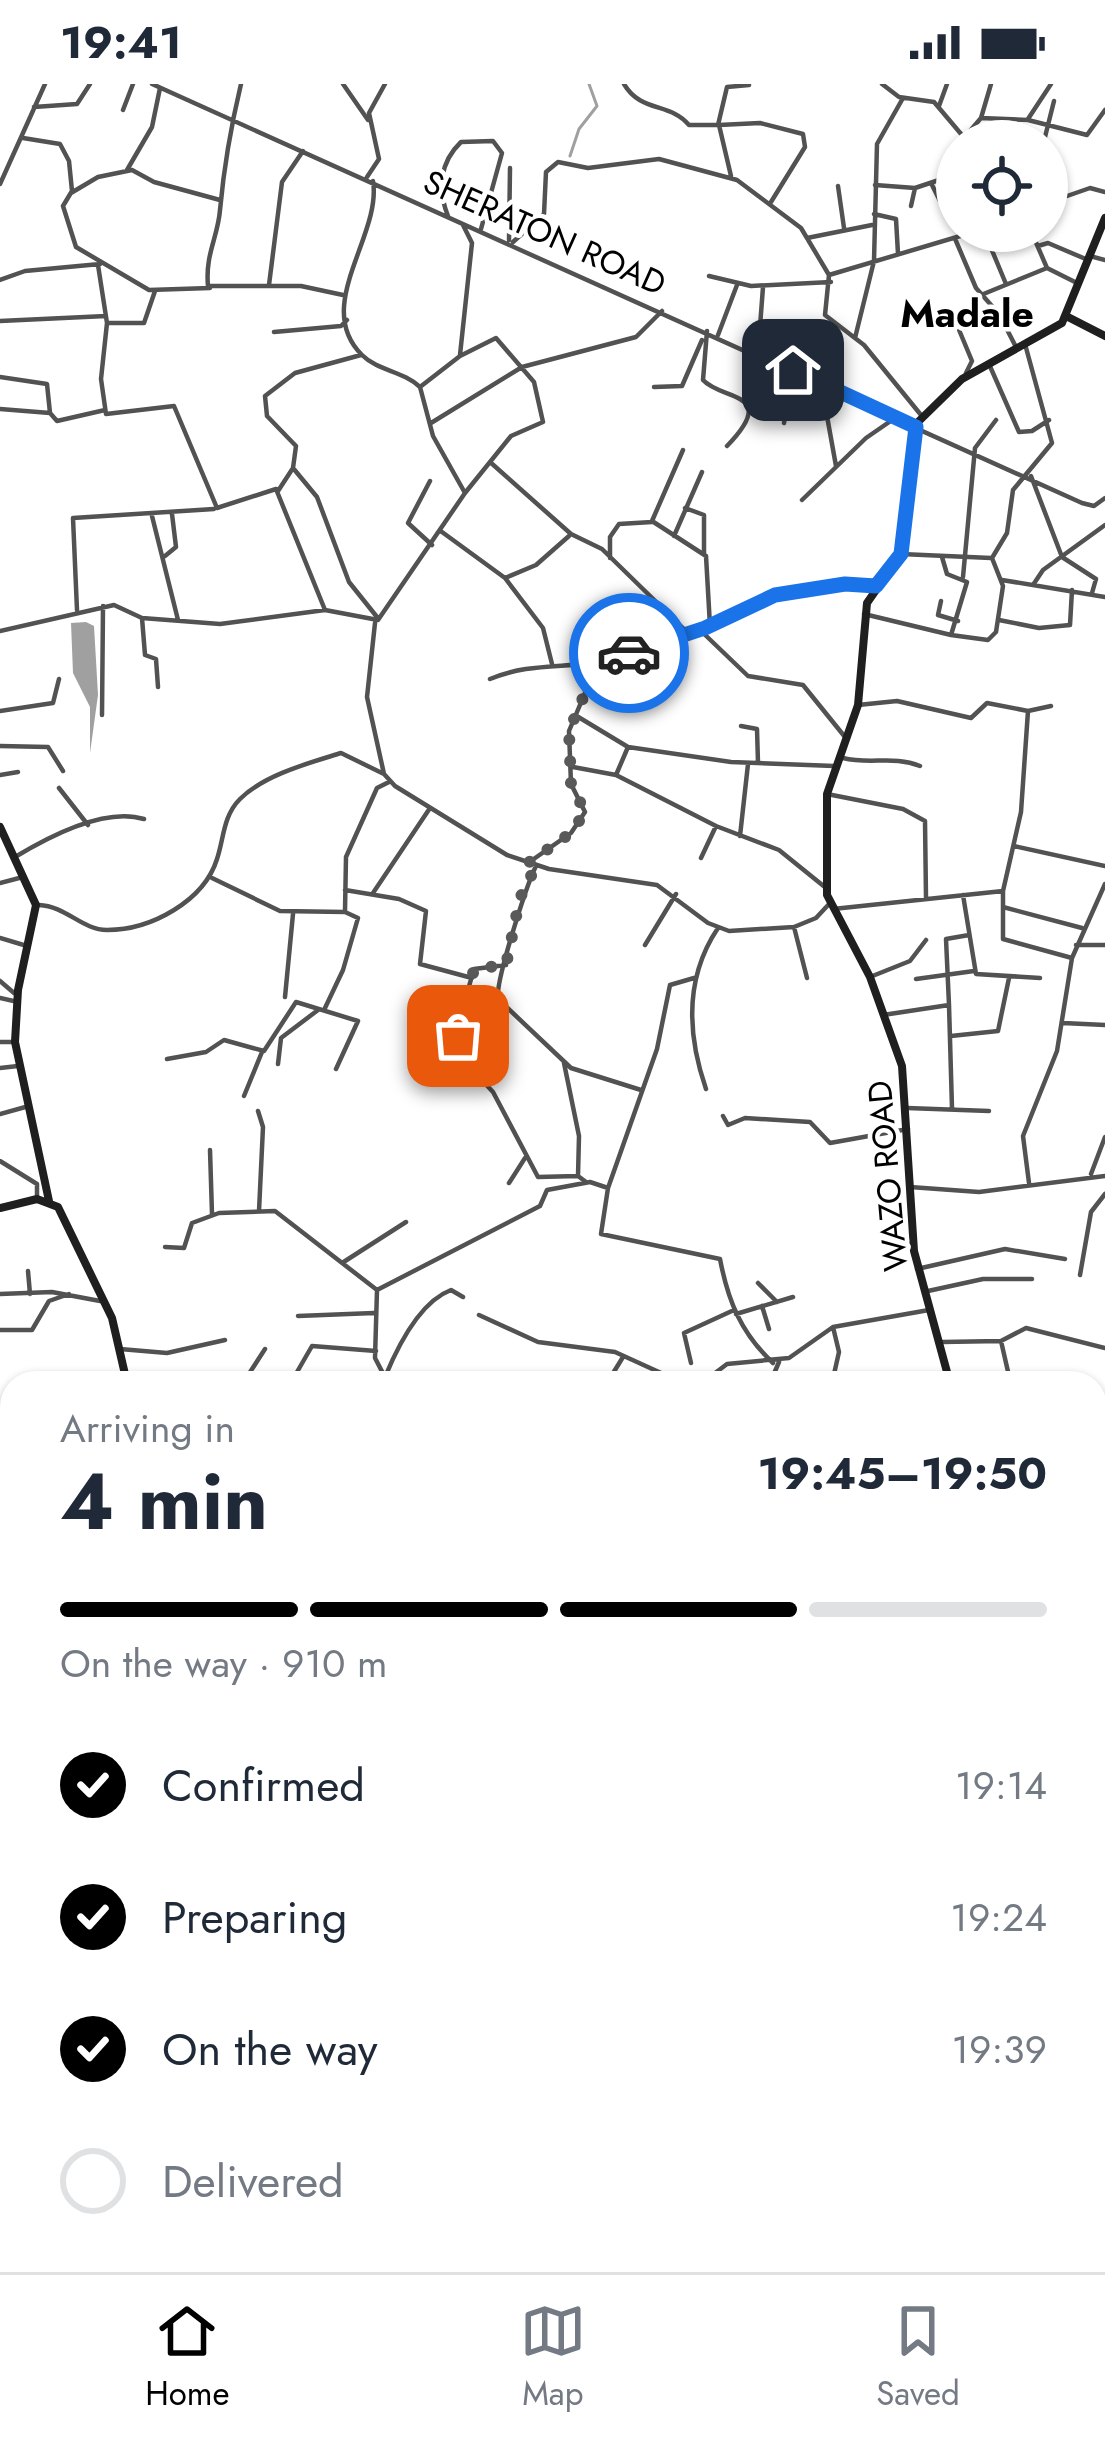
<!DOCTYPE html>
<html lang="en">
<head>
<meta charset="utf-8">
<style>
	body { margin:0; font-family:Jost,sans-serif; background:#f2f2f3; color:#1f2937; height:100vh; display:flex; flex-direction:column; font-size:45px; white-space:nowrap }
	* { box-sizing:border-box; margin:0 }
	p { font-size:39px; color:#747a83 }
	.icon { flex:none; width:66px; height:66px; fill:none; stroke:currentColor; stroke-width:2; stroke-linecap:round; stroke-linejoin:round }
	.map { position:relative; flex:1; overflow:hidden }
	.drawer { position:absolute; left:0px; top:1287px; width:1107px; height:903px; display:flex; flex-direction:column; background:#fff; border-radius:36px 36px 0 0; box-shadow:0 3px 9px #0004 }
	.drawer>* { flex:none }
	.fabs { position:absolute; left:936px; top:36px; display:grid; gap:24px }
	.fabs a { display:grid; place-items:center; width:132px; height:132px; border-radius:50%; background:#fff; box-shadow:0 3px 9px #0004; font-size:60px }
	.pin { position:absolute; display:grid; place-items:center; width:102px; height:102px; color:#fff; margin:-51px; border-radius:24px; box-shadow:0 6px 18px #0006 }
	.courier { position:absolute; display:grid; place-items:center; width:120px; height:120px; margin:-60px; border:9px solid #1a73e8; border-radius:50%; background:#fff; color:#222; box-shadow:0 3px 15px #0007 }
	.head em { font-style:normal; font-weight:700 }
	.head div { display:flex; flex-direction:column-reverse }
	.head { display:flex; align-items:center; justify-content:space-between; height:204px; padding:0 60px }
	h1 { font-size:78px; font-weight:700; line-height:90px }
	.bar { display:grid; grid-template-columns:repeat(4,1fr); gap:18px 12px; align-content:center; height:144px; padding:0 60px }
	.bar i { height:15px; border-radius:9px; background:#e0e1e3 }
	.bar .on { background:#000 }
	.bar p { grid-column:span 4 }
	ol { padding:0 60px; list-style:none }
	li { display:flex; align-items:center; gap:36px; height:132px }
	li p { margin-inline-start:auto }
	li .icon { padding:12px; border-radius:50%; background:#000; color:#fff; stroke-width:4 }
	li:last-child { color:#747a83 }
	li i { width:66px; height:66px; border:6px solid #e0e1e3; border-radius:50% }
	.status { display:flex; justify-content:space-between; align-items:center; height:84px; padding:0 60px; background:#fff; direction:ltr }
	.status svg { height:33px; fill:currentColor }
	.dock { display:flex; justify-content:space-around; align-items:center; height:168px; border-top:3px solid #e0e1e3; background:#fff; font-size:33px; color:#747a83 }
	.dock a { display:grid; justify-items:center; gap:6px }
	.dock .on { color:#000 }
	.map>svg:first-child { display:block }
</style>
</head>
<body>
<div class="status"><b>19:41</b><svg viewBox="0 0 49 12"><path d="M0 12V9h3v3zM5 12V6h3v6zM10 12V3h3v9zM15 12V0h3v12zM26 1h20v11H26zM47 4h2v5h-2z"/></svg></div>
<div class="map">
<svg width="1105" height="2188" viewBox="0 0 1105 2188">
	<rect width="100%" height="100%" fill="#fff"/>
	<!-- water -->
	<path fill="#a0a0a0" d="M86,538L94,542L98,611L90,669V623L73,589L71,539Z"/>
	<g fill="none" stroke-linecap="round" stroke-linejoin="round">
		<!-- stream -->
		<path stroke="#a0a0a0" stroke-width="3" d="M570,72L579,45L597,22L589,0
			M0,1667L12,1691
			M0,1795L12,1783"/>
		<!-- street -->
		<path stroke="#525252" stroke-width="4.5" d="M152,0L1082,419L1094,422L1105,414
			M241,0C231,42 224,82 220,126C218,153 205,170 208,202H301L343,211
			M343,0L368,36
			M624,0C641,29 670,18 689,41H719
			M882,0L899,13L934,18L967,57
			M939,22L947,0
			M34,23L77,20L90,0
			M123,26L133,0
			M981,34L1028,36L1087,51L1105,26
			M1028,35L1051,0
			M718,41L727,3L749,1
			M23,54L60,60L69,77L72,107L63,122L76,163L149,206L210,204
			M964,54L981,34L991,0
			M1044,57L1054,17
			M127,86L152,43L160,4
			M731,92L719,41L760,39L803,50L805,63L771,118
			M367,93L379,75L369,29L385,0
			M0,100L45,0
			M875,101L915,104L957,90
			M932,101L940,117H957
			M838,102L844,144
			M71,109L98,93L132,86L154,98L220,116
			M1047,119L1090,104L1105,108
			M911,122L915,104
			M874,130L896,135L898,170
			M448,132C437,105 440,78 461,58L493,57L502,69L481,145
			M1031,147L1047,184L1079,200
			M970,152L991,164L1006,200
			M807,154L872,141
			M509,156L510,84
			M956,157L976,204L999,230L1017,265
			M513,158L544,130L546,88L558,78L588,84L659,75L737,96L801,144L829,191L825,231L864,261L921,331
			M1038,162L1048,159L1088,176
			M1090,172L1105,176
			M98,181L107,239L101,295L106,330L174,322L217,424L276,405L325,526
			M829,191L977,147
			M709,192L751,202L831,198
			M0,196L25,187L100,180
			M269,201L282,98L303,67
			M981,211L1047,184
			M952,229L972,277L966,289
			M0,237L106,232
			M107,239H144L155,207
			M707,247L703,296C722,317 780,307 727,362
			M274,248L341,242L347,236
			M718,251L737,201
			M855,254L874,177L877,60L903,14
			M758,269L763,203
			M460,271L472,159L463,141
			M989,280L1019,348L1032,347L1049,336
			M0,293L47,300L50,329L57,337L105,326
			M821,299L836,382
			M420,303L460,272L496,254L534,298L543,338L511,352L465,409
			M654,303L682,302L702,256
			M0,325L50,329
			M431,339L522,283L636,253L662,227
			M784,339L793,286
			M683,366L652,437L706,472L710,542
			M490,378L571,450L602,465L689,550
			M293,384L317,413L349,498L377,533
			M1031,392L1062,473L1096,495L1092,509
			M430,397L408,439L432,461
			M278,407L293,384L296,362L267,332L265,312L295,289L361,271
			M802,416L866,354L895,334
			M685,424L704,431V469
			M152,432L178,536
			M442,448L505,494L543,544L552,580
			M674,452L702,388
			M901,470L991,474
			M165,472L176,463L172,430
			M610,474V453L619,440L652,438
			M963,493L975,364L996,336
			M505,494L536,481L569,452
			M1002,496L1105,513
			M1033,501L1043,486L1105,441
			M941,517L938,531L958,537
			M77,526L73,434L214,425
			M864,530L951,551L967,498L947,490L942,473
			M142,534L145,571L156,575L158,603
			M999,536L1039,544L1070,541L1072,506
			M375,539L367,613L384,690L395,702L507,771L549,785L657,801L708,839L729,847L794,843L816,834L830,819
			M700,546L748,592L803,601L845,653
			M0,547L114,521L142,534L220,540L325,526L378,536L465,409L433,352L420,303C403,287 378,287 362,271C312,222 382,152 373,97
			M951,551L988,556L996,548L1003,502L992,474L1007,449L1013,406L1052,359L1025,260
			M490,595C530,578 569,585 609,576C700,556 778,488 876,502
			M858,621L897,617L971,634L987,619L1028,627L1051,622
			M0,627L53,619L59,595
			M102,631L103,522
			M575,631L628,663L616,691
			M741,642L757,645L758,679
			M0,662L48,663L63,687
			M628,663L731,678L834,682
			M843,674C871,681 893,671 920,682
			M573,683L616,691L716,742L779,766L826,804
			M0,691L18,688
			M59,704L88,741
			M827,710L903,725L925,737L926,814
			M740,752L748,680
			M1014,762L1105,782
			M15,773C48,753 105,723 144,735
			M701,774L716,742
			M528,779L571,749L585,728L571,700L569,647L585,609L587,580
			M536,782C527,800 495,898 498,915L571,984L641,1006
			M212,794L280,827L345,828L358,834L343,886L325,924
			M0,799L23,793
			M345,806L399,815L426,827L420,880L472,894
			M1003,807V855L1072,874
			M373,809L430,724
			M963,811L976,890L1040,894
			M39,821C66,822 82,846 107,846C151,846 204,817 217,775C224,754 223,732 240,715C264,691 309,679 341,669L384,690
			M1003,823L1082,844
			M833,825L1003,807L1021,728L1028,627
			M345,827L346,773L377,704L389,698
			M794,843L807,894
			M0,854L27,862
			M645,861L676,810
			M1076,861H1105
			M506,881L474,885L457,944L464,977L493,1008L538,1093L578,1092
			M870,893L910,877L926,856
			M916,895L974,887
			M0,897L14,909
			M285,913L293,830
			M0,914L18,918
			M949,921L952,1024
			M883,931L949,921L946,855L969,851
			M1063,939L1105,941
			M951,952L998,947L1009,894
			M0,958H15
			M167,975L206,968L224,956L264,967L296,918L358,937L336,985
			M564,979L579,1052L578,1092L586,1098
			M278,980L281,954L318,926
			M0,984L18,982
			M706,1005C687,950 685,893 718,844
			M244,1012L262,968
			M907,1024L989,1027
			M258,1027L263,1043L259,1127
			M0,1030L29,1022
			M723,1032L728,1041L745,1034L810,1038L830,1059L908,1045
			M210,1066L212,1130
			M0,1077L37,1100V1115
			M1091,1090L1105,1053
			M509,1099L525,1074
			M1029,1099L1023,1052L1057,967L1072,874L1105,800
			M910,1103L979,1108L1105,1092
			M608,1104L657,965L670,901L694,894
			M165,1163L184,1164L192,1139L219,1129L275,1127L377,1206
			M342,1179L406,1138
			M917,1185L1005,1165L1065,1175
			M28,1187L30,1210
			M1080,1191L1091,1128L1105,1110
			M758,1199L777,1218
			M928,1207L983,1195H1032
			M0,1210L52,1208L100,1217
			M762,1222L769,1245
			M736,1230L793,1213
			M479,1231L538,1258L615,1268L683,1299
			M298,1232L374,1229
			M0,1246H32L49,1217L69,1210
			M1001,1257L1009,1292L1016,1299
			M942,1258L1001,1257L1026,1244L1105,1264
			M120,1265L167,1269L225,1256
			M691,1279L684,1249L734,1226
			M293,1295L312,1262L376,1267
			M243,1299L265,1265
			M291,1299L385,1293C397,1264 419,1218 451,1206L463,1213
			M388,1299L375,1274L377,1206L540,1122L547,1106L590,1098L608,1104L601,1150L720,1175C728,1217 741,1249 773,1279
			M607,1299L623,1273
			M702,1299L727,1280L789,1274L833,1243L929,1226
			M770,1299L779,1278
			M832,1299L839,1268L833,1243
			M1095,1384L1105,1391
			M0,1602L12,1596
			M1095,1636L1105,1646
			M1095,1740L1105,1743
			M1095,1776L1105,1778
			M1095,1809L1105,1813
			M1095,1828L1105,1824
			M0,1893L12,1892
			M1095,1900L1105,1897
			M0,1968L7,1970L12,1989
			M1095,2096L1105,2090
			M0,2099L12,2107
			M51,2178V2188
			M175,2178L191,2188
			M257,2178L268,2188
			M485,2178L488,2188
			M893,2178L896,2188
			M155,2188L160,2178
			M193,2188L203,2178
			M315,2188V2178
			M438,2188L440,2178
			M609,2188V2178
			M797,2188L799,2178
			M822,2188L823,2178
			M1088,2188L1105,2176"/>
		<!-- secondary -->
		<path stroke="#1f1f1f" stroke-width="8" d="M1066,232L1105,252
			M0,743L36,821L18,906L15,958L49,1117
			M0,1124L37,1115L58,1123L112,1234L127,1299
			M950,1299L914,1167L902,982L870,893L827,811V710L858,621L867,519L901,470L918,338L962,295L1062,239L1105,134
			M0,1389L12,1380
			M1095,1692L1105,1675
			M1095,1945L1105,1961"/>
	</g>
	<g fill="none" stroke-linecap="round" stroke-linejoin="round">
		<!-- done -->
		<path stroke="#595959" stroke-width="12" stroke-dasharray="0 21.6" d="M458,952L474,885L506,881L520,814L536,782L528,779L571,749L585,728L571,700L569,647L585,609L587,579L629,569"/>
		<!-- route -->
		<path stroke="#1a73e8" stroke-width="15" d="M629,569L705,544L775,511L845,500L876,502L901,470L916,343L793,286"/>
	</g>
	<g text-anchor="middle" stroke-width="9" stroke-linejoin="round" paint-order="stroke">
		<!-- street labels -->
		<g font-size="33" fill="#000" stroke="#fff">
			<text transform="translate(545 148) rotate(24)" y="12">SHERATON ROAD</text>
			<text transform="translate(887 1092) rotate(-95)" y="12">WAZO ROAD</text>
		</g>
		<!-- quarter labels -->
		<g font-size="39" font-weight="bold" fill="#000" stroke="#fff">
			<text x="967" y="243">Madale</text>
		</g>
	</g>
</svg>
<div class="fabs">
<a><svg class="icon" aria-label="locate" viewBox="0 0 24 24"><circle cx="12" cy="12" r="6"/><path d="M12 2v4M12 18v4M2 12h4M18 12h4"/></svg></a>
</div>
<div class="pin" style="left:458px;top:952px;background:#ea580c"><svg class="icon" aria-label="bag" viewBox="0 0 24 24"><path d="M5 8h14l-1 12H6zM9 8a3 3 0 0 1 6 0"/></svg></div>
<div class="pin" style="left:793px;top:286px;background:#1f2937"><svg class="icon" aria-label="home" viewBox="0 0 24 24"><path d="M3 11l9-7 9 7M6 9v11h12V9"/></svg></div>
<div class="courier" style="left:629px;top:569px"><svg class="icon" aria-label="car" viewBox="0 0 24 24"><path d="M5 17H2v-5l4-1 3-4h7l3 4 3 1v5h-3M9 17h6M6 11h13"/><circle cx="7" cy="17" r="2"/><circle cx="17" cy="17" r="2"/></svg></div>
<section class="drawer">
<div class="head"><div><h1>4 min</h1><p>Arriving in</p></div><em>19:45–19:50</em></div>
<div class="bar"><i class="on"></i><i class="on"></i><i class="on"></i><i></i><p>On the way · 910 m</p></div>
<ol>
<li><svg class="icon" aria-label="check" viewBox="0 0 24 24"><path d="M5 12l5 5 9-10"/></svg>Confirmed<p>19:14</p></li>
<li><svg class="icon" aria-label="check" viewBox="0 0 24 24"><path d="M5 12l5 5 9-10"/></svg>Preparing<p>19:24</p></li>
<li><svg class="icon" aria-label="check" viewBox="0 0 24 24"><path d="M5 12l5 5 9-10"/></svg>On the way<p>19:39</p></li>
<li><i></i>Delivered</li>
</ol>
</section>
</div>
<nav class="dock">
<a class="on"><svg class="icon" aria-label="home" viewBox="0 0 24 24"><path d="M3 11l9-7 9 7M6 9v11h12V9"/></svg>Home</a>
<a><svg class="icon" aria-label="map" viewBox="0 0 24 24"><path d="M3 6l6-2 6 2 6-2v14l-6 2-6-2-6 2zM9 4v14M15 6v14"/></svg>Map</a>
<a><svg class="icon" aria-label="saved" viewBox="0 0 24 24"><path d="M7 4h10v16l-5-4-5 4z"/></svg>Saved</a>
</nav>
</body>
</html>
